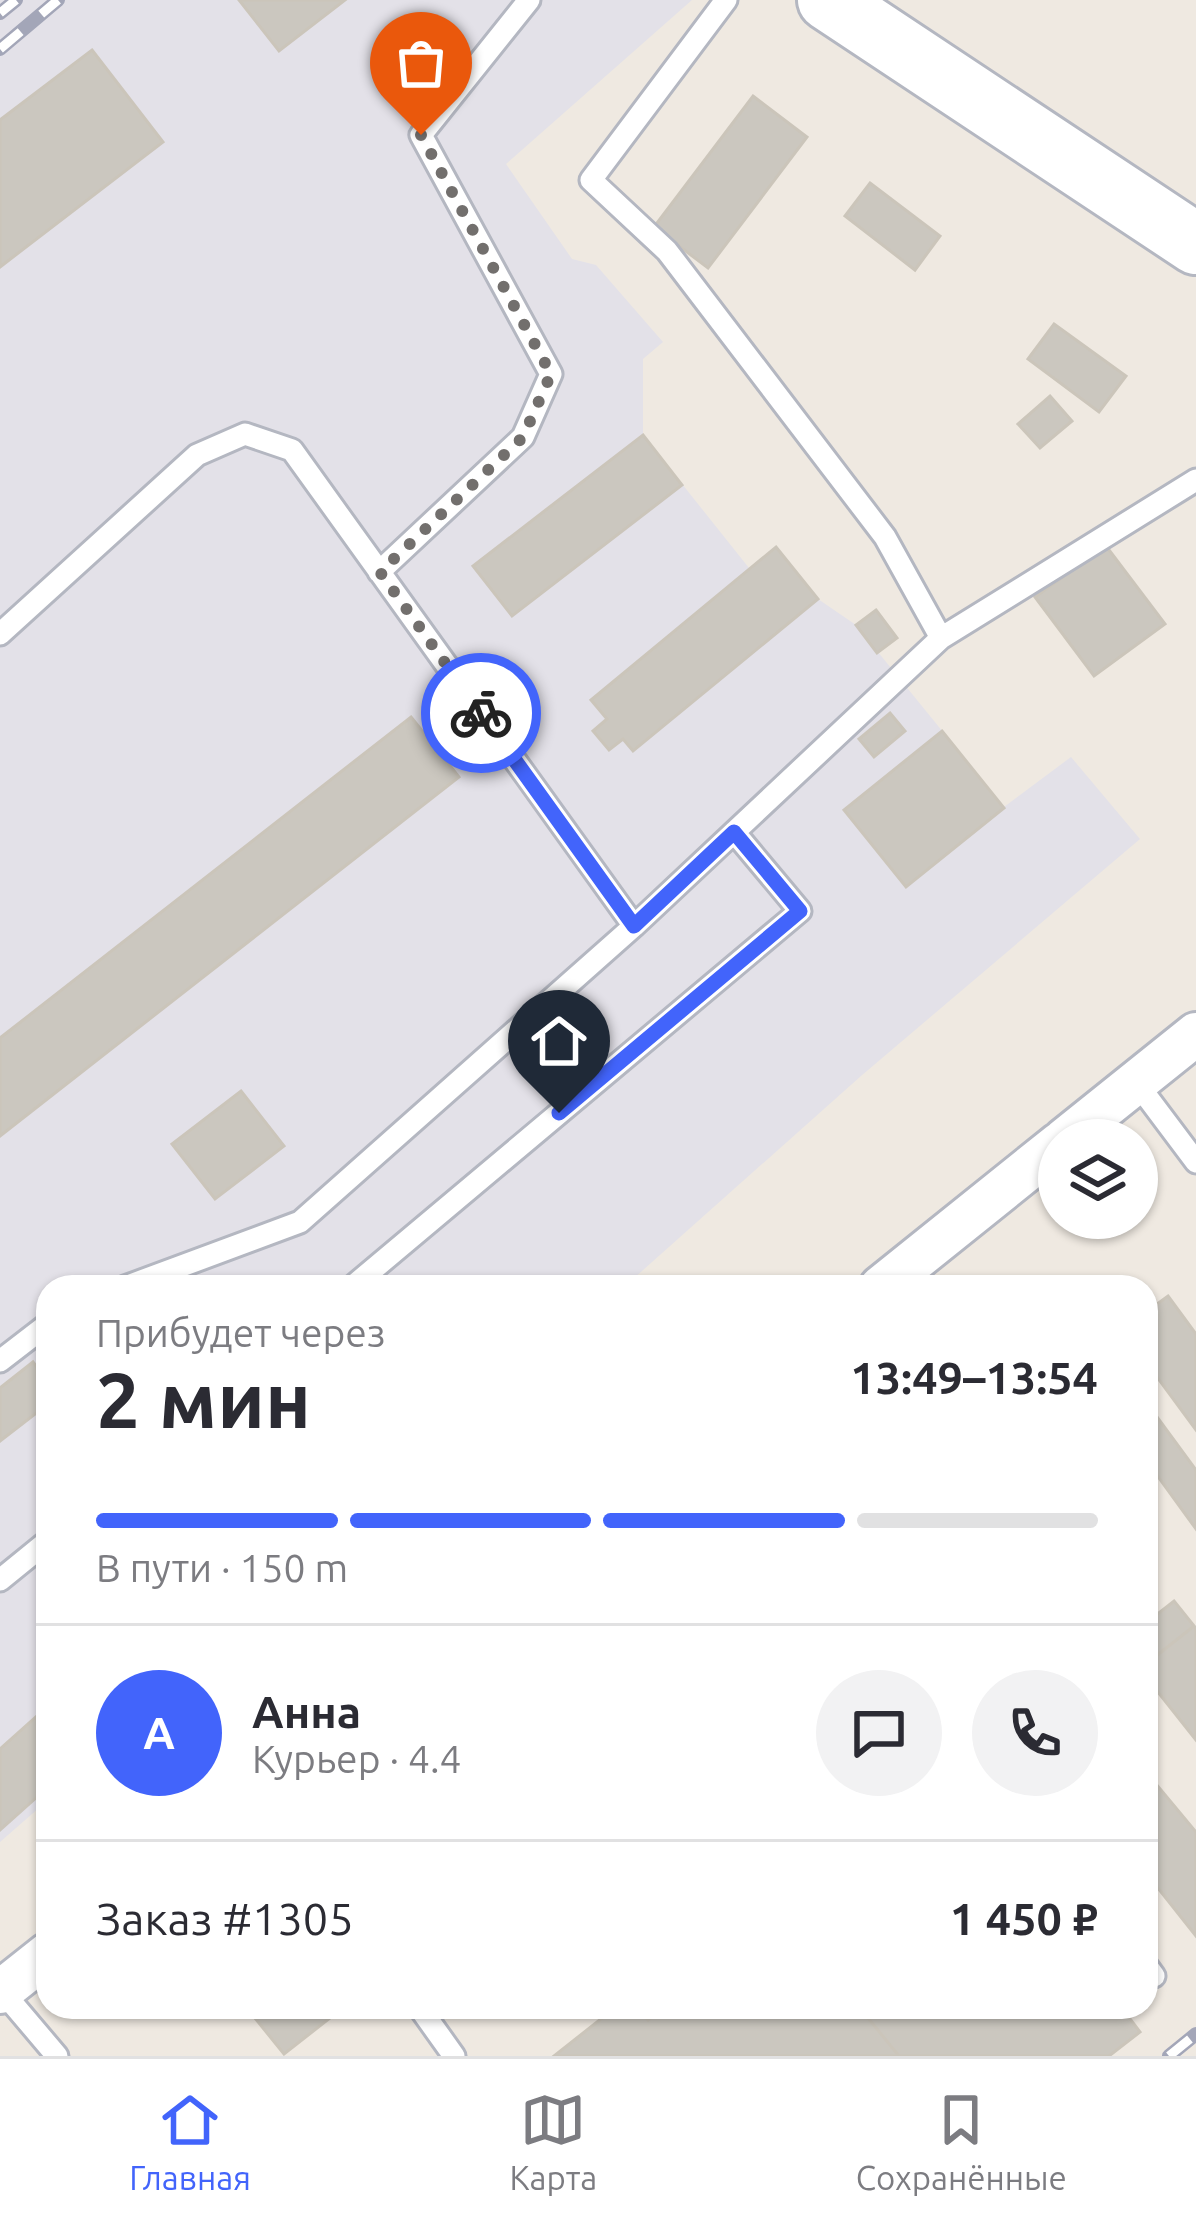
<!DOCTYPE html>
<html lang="ru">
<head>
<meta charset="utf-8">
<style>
	body { margin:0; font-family:Ubuntu,sans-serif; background:#f2f2f3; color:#2b2b33; height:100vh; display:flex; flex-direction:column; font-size:45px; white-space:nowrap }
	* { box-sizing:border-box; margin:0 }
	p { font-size:39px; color:#7c7c81 }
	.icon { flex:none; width:66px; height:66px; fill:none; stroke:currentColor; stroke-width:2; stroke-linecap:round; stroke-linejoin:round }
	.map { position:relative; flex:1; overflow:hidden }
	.details { position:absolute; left:36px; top:1275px; width:1122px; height:744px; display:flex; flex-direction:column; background:#fff; border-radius:36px; box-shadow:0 3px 9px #0004 }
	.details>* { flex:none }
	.tools { position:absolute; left:1038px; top:1119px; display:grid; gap:24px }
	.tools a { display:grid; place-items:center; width:120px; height:120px; border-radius:50%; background:#fff; box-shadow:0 3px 9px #0004; font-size:60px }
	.pin { position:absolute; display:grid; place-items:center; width:102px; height:102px; color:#fff; margin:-123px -51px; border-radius:50% 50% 50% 0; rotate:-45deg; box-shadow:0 0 12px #0007 }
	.pin .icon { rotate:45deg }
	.courier { position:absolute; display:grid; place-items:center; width:120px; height:120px; margin:-60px; border:9px solid #4264fb; border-radius:50%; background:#fff; color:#222; box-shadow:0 3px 15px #0007 }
	.headline em { font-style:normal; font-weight:700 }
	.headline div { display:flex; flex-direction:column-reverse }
	.headline { display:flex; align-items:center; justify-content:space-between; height:204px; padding:0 60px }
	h1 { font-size:78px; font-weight:700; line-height:90px }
	.bar { display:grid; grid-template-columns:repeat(4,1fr); gap:18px 12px; align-content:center; height:144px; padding:0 60px }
	.bar i { height:15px; border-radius:9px; background:#e1e1e2 }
	.bar .current { background:#4264fb }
	.bar p { grid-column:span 4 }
	.line { display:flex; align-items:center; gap:30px; padding:0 60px; border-top:3px solid #e1e1e2 }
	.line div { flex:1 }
	.round { display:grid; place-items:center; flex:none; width:126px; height:126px; border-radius:63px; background:#f2f2f3 }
	.tabs { display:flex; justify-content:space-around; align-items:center; height:168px; border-top:3px solid #e1e1e2; background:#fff; font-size:33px; color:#7c7c81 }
	.tabs a { display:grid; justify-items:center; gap:6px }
	.tabs .current { color:#4264fb }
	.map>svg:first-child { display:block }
</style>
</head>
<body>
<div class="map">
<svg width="1196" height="2056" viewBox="0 0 1196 2056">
	<rect width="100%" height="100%" fill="#efe9e1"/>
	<!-- industrial -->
	<path fill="#e3e1e8" d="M0,0H692L506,164L572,259L596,265L663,342L643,359V435L749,568L776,547L818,599L856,625L1004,807L1071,757L1140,839L861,1076L624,1287H48V1800L0,1842Z"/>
	<!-- building -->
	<path fill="#cbc7bf" stroke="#cbc5ba" stroke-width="3" d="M239,0H345L279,51Z
		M92,50L163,142L0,267V120Z
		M753,96L807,137L708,268L654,227Z
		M870,183L940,236L915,270L845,216Z
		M1054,324L1126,376L1099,412L1028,359Z
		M1050,396L1072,421L1040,448L1018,424Z
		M643,435L682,485L512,616L473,566Z
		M1106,546L1165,624L1094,676L1035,597Z
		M776,547L818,599L633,751L623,739L609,750L593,731L607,719L591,700Z
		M876,610L897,638L877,653L856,625Z
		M890,713L905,731L874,757L859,739Z
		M411,717L459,777L0,1136V1038Z
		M942,731L1004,808L906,887L844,810Z
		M241,1091L284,1146L215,1199L172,1144Z
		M1168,1296L1196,1334V1430L1146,1362V1312Z
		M33,1362L48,1382V1404L0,1441V1388Z
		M1146,1402L1196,1470V1529L1146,1460Z
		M1174,1601L1194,1626L1146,1664V1623Z
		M1194,1626L1196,1629V1740L1146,1677V1664Z
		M48,1706V1787L0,1830V1749Z
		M1146,1772L1196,1832V1936L1146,1873Z
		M246,2007H344L284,2054Z
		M616,2007H638L648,2020L664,2007H859L899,2056H554Z
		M859,2007H1121L1140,2032L1109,2056H899Z"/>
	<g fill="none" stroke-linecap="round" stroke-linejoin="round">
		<!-- lane casing -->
		<g stroke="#b4b7c1" stroke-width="27">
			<path id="lane" d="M726,0L591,180L667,251L885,537L941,638L1196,480
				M379,572L523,437L551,374L421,135L529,0
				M0,634L197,455L245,434L292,450L634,926
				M1136,1082L1196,1162
				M125,1287L300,1222L634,926L941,638
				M352,1287L800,911L734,832
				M0,1361L48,1324
				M0,1580L48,1541
				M1146,1965L1154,1976
				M2,1991L57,2056
				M419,2007L454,2056"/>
		</g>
		<!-- street casing -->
		<g stroke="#b4b7c1" stroke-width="48">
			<path id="street" d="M1064,1140L1196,1034
				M881,1287L1059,1144
				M0,1992L48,1954"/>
		</g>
		<!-- secondary casing -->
		<g stroke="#b4b7c1" stroke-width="66">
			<path id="secondary" d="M828,0L1196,244"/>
		</g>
		<!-- lane -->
		<use href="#lane" stroke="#fff" stroke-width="21"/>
		<!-- street -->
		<use href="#street" stroke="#fff" stroke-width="42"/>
		<!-- secondary -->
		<use href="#secondary" stroke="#fff" stroke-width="60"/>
		<!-- rail casing -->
		<g stroke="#a3a6b8" stroke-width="14">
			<path id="rail" d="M0,13L16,0
				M0,49L58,0
				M1169,2056L1196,2034"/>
		</g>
		<!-- rail -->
		<use href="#rail" stroke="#fff" stroke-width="9" stroke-dasharray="27" stroke-linecap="butt"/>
	</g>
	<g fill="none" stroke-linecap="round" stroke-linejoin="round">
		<!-- done -->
		<path stroke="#726f6d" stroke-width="12" stroke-dasharray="0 21.6" d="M421,135L551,374L523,437L380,572L481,713"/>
		<!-- route -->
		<path stroke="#4264fb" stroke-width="15" d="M481,713L634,926L734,832L800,911L559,1113"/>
	</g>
</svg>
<div class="tools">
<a><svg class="icon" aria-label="layers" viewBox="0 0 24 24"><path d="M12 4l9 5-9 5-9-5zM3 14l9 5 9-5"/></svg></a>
</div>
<div class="pin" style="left:421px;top:135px;background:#ea580c"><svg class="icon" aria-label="bag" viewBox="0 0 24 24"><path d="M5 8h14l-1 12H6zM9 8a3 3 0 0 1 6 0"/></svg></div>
<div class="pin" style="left:559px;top:1113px;background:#1f2937"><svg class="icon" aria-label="home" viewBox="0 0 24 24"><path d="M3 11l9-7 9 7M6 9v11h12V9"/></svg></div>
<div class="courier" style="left:481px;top:713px"><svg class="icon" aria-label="bike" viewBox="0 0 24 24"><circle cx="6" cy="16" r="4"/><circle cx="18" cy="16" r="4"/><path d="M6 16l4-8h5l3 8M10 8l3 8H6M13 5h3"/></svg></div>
<section class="details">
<div class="headline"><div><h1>2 мин</h1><p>Прибудет через</p></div><em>13:49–13:54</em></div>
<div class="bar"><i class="current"></i><i class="current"></i><i class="current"></i><i></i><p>В пути · 150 m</p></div>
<div class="line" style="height:216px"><b class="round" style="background:#4264fb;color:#fff">А</b><div><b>Анна</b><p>Курьер · 4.4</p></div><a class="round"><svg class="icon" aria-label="chat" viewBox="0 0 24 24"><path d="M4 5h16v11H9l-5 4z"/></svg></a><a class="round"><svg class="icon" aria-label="phone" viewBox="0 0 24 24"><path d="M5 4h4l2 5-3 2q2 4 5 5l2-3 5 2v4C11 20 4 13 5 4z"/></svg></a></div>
<div class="line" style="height:156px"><div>Заказ #1305</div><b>1 450 ₽</b></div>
</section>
</div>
<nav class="tabs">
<a class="current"><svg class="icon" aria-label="home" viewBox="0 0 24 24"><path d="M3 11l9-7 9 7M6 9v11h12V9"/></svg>Главная</a>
<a><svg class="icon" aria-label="map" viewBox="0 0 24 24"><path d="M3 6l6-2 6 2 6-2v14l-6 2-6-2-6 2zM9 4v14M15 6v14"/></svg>Карта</a>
<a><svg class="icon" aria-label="saved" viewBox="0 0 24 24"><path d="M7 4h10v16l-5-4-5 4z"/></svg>Сохранённые</a>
</nav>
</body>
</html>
